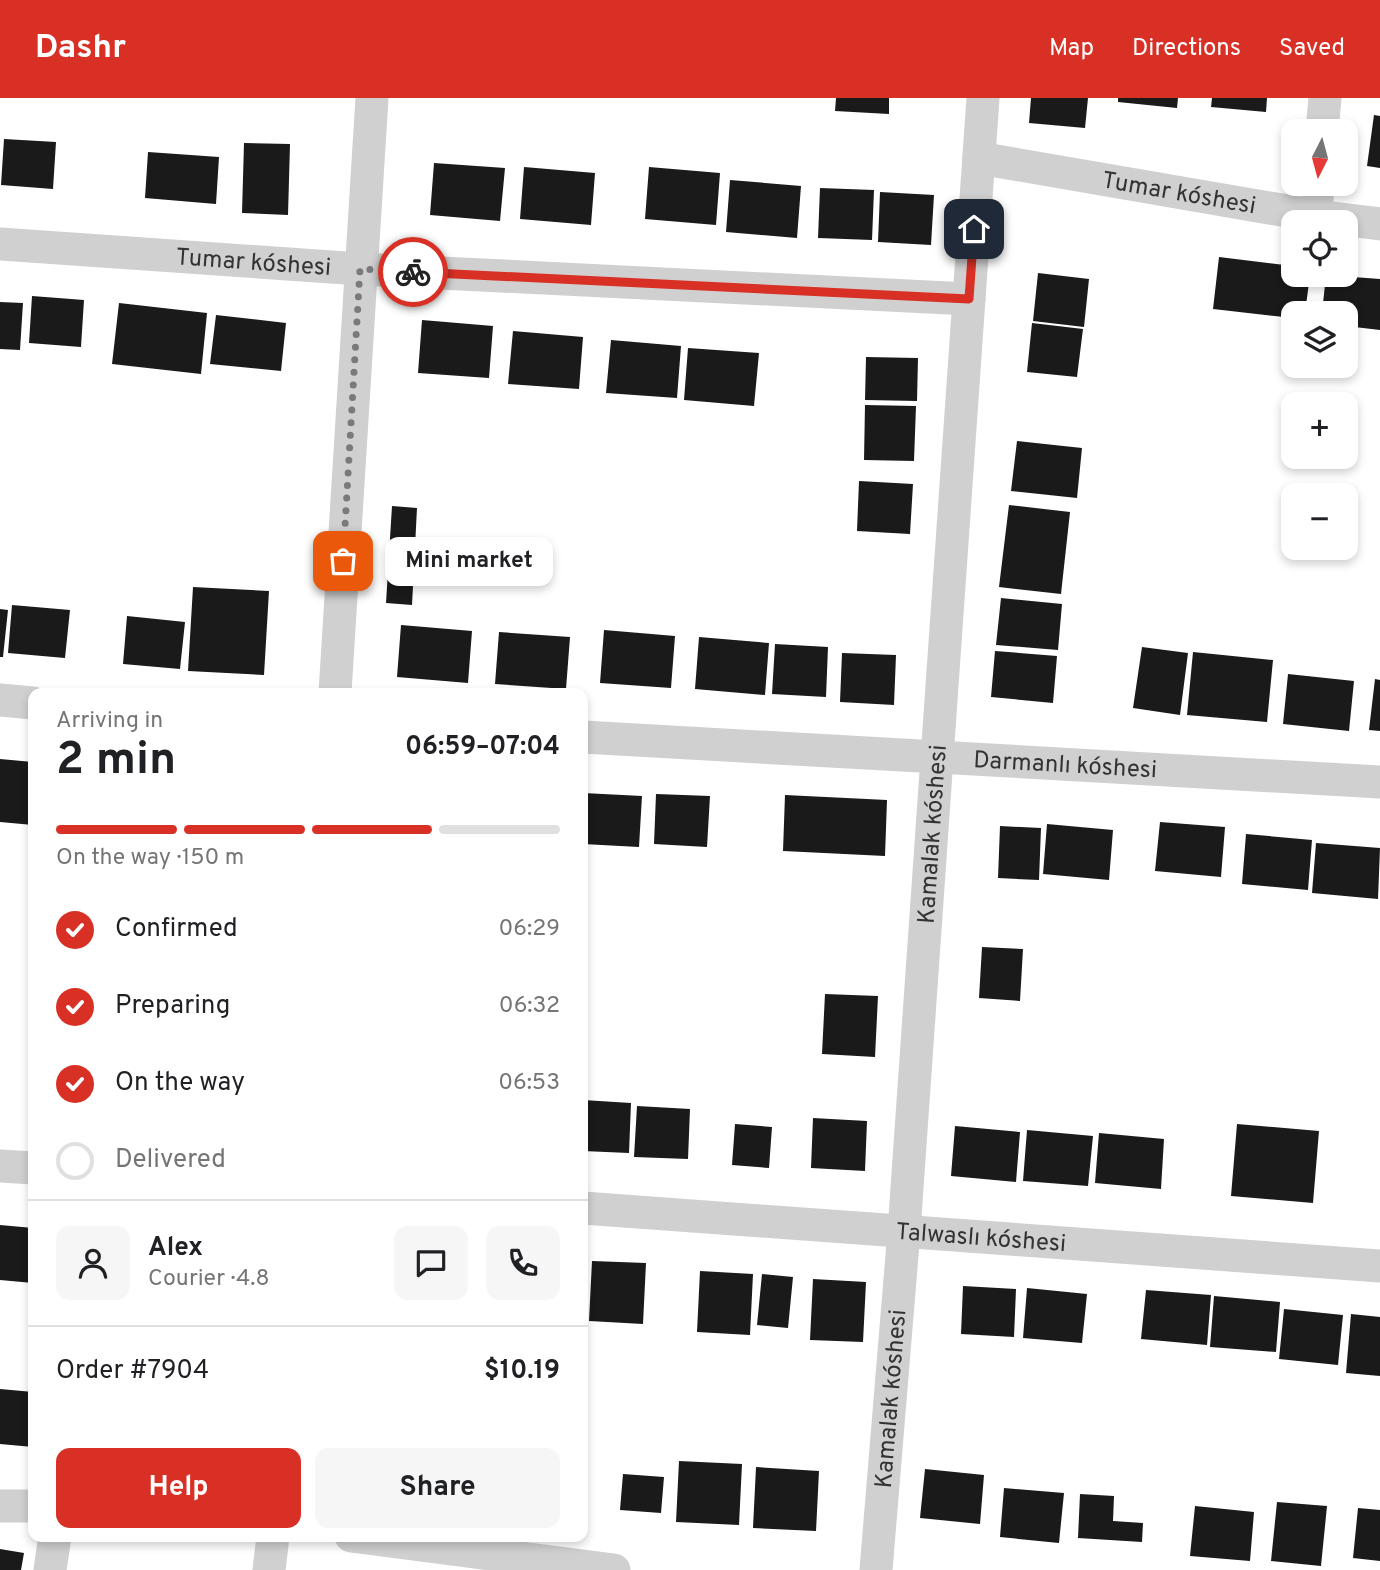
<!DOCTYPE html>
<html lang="en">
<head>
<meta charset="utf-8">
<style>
	body { margin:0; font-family:Overpass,sans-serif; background:#f6f6f6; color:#202124; height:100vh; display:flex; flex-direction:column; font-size:26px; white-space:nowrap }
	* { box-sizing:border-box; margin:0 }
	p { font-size:23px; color:#757577 }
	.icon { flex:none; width:38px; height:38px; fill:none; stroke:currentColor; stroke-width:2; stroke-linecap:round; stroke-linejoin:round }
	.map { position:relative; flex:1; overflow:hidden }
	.details { position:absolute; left:28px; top:590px; width:560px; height:854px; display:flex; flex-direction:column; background:#fff; border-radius:14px; box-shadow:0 4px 10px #0003 }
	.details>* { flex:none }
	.needle { width:46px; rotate:186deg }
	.buttons { position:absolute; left:1281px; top:21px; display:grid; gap:14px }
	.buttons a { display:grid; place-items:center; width:77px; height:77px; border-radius:14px; background:#fff; box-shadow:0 4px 10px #0003; font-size:35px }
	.pin { position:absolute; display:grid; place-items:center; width:60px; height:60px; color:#fff; margin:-30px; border-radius:14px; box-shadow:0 4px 10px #0006 }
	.courier { position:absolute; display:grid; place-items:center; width:70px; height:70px; margin:-35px; border:5px solid #d93025; border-radius:50%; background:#fff; color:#222; box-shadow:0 2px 9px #0007 }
	.bubble { position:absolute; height:49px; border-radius:14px; background:#fff; box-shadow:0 4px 10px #0003; font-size:23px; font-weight:700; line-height:49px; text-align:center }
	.summary em { font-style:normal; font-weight:700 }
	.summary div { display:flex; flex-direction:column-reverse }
	.summary { display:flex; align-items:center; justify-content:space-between; height:119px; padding:0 28px }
	h1 { font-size:46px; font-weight:700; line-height:52px }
	.bar { display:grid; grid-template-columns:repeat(4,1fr); gap:10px 7px; align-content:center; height:84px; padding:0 28px }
	.bar i { height:9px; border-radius:5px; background:#e0e0e0 }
	.bar .on { background:#d93025 }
	.bar p { grid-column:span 4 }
	.line { display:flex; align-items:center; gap:18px; padding:0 28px; border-top:2px solid #e0e0e0 }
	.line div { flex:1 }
	.round { display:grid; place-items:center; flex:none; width:74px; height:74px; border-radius:14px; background:#f6f6f6 }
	ol { padding:0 28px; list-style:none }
	li { display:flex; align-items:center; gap:21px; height:77px }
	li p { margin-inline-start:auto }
	li .icon { padding:7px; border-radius:50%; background:#d93025; color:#fff; stroke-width:4 }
	li:last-child { color:#757577 }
	li i { width:38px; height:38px; border:4px solid #e0e0e0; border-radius:50% }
	.primary-button { display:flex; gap:14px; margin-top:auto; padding:14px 28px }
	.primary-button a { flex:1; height:80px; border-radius:14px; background:#d93025; color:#fff; font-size:28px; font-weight:700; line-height:80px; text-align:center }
	.primary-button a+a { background:#f6f6f6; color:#202124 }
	header { display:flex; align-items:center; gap:42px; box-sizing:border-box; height:98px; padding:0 35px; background:#d93025; color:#fff }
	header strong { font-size:33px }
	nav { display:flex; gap:38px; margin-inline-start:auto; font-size:24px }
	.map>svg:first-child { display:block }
</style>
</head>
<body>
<header>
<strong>Dashr</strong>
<nav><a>Map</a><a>Directions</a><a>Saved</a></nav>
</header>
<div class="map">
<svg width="1380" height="1472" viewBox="0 0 1380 1472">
	<rect width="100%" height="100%" fill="#fff"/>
	<!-- building -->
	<path fill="#1a1a1a" d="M836,0H889V16L835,13Z
		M1031,0H1088L1085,30L1029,25Z
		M1118,0H1178L1177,10L1118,4Z
		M1212,0H1267L1266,14L1211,9Z
		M1374,17L1380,18V70L1367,68Z
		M4,41L56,44L53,91L1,87Z
		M244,45L290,46L288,117L242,115Z
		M148,54L219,59L216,106L145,100Z
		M434,65L505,70L500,123L430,117Z
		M524,69L595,75L591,127L520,121Z
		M649,69L720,75L716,127L645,121Z
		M730,82L801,88L797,140L726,134Z
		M820,90L874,92L872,142L818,140Z
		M880,94L934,97L931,147L878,144Z
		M1219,159L1293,168V177H1310L1305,215H1293V220L1213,211Z
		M1038,175L1089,181L1084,229L1033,223Z
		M1326,177L1380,181V232L1346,228V215H1322Z
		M32,198L84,202L81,249L29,245Z
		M0,204L23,205L20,252L0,251Z
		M119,205L207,215L201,276L112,266Z
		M216,217L286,225L281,273L210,266Z
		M422,222L493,228L489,280L418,275Z
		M1032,225L1083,231L1077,279L1027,274Z
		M513,233L583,239L579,291L508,286Z
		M611,242L681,248L677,300L606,295Z
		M688,250L759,255L754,308L684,302Z
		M866,259L918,260L917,303L865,302Z
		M865,307L916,308L914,363L864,362Z
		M1017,343L1082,350L1077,400L1011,393Z
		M859,383L913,386L910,436L857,433Z
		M1009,407L1070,414L1061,496L999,489Z
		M392,408L417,410L412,507L386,505Z
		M193,489L269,493L264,577L188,573Z
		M1001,500L1062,506L1058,552L996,547Z
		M12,507L70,512L65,560L8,555Z
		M0,511L8,512L3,559H0Z
		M127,518L185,524L180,571L123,566Z
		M401,527L472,533L468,585L397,579Z
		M604,532L675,538L671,590L600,585Z
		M499,534L570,539L566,591L495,586Z
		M699,539L769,545L765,597L695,591Z
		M775,546L828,549L826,599L772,596Z
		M1142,549L1188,555L1180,617L1133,610Z
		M995,553L1057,558L1053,605L991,599Z
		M1193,554L1273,562L1267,624L1187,617Z
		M842,555L896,557L894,607L840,604Z
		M1288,576L1354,583L1349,633L1283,626Z
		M1375,581L1380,582V633L1369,632Z
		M0,661L33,664V727L0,724Z
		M583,695L642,698L639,749L583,746Z
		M656,696L710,698L707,749L654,746Z
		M785,697L887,702L885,758L783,753Z
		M1160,724L1225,729L1221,779L1155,773Z
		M1047,726L1113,732L1109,782L1043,776Z
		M1000,728L1041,730L1039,782L998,780Z
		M1246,736L1312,742L1308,792L1242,786Z
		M1316,745L1380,750L1378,801L1312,795Z
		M982,849L1023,851L1020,903L979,900Z
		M825,896L878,898L875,959L822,956Z
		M583,1002L631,1005L629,1055L583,1053Z
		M637,1008L690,1011L688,1061L634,1059Z
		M813,1020L867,1023L865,1073L811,1070Z
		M735,1026L772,1029L769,1070L732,1067Z
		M1237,1026L1319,1033L1313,1105L1231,1098Z
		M955,1028L1020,1034L1016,1084L951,1078Z
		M1027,1032L1093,1038L1088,1088L1023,1083Z
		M1099,1035L1164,1041L1161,1091L1095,1085Z
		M0,1127L33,1130V1185L0,1182Z
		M592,1163L646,1165L643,1226L589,1223Z
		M700,1173L753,1176L750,1237L697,1234Z
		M762,1176L793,1179L788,1230L757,1227Z
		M813,1181L866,1184L863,1244L810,1242Z
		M963,1188L1016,1191L1014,1239L961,1236Z
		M1027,1190L1087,1196L1082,1245L1023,1240Z
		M1146,1192L1211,1197L1207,1247L1141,1241Z
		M1214,1198L1280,1204L1276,1254L1210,1249Z
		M1284,1211L1343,1217L1338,1267L1279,1261Z
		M1351,1216L1380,1219V1278L1346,1275Z
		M0,1291L33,1294V1349L0,1346Z
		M679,1363L742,1366L739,1427L676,1424Z
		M756,1369L819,1373L816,1433L753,1430Z
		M925,1371L984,1377L980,1426L920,1420Z
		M623,1376L664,1379L661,1415L620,1412Z
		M1004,1390L1064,1395L1059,1445L1000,1439Z
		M1080,1396L1114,1398L1113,1423L1143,1425L1142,1444L1078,1440Z
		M1277,1404L1327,1408L1321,1468L1271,1463Z
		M1195,1408L1254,1414L1250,1463L1190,1458Z
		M1358,1410L1380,1412V1463L1353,1460Z
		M0,1451L24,1455L21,1472H0Z"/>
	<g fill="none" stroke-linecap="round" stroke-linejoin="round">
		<!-- minor -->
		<g stroke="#d0d0d0" stroke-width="33">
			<path d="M1322,33L1325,0"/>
			<path id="s1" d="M979,60L1316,118L1380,126"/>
			<path d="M1316,118L1318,86"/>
			<path id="s2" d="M0,146L360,171L969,201"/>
			<path d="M335,595L372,0"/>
			<path d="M0,602L33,605"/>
			<path id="s3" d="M583,639L1380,684"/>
			<path d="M0,1068L33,1070"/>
			<path id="s4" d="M583,1110L1380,1168"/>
			<path d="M0,1408H33"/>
			<path d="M351,1438L614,1472"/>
			<path d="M50,1472L55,1438"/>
			<path d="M269,1472L273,1438"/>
			<path id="s5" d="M876,1472L904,1133L983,0"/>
		</g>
	</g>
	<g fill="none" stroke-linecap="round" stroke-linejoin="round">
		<!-- done -->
		<path stroke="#7a7a7a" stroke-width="7" stroke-dasharray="0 12.6" d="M343,463L360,171L413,174"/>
		<!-- route -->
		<path stroke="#d93025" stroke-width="9" d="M413,174L969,201L974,131"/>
	</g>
	<g text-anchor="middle" stroke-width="7" stroke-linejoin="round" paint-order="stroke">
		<!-- street labels -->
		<g font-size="24" fill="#333" stroke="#fff">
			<text dy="8" stroke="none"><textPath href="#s1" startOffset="203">Tumar kóshesi</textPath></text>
			<text dy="8" stroke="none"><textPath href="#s2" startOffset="254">Tumar kóshesi</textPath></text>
			<text dy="8" stroke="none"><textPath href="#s3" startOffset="483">Darmanlı kóshesi</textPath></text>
			<text dy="8" stroke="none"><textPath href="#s5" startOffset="738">Kamalak kóshesi</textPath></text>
			<text dy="8" stroke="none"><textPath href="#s4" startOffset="399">Talwaslı kóshesi</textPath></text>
			<text dy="8" stroke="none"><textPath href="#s5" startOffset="172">Kamalak kóshesi</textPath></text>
		</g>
	</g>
</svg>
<div class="buttons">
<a><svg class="needle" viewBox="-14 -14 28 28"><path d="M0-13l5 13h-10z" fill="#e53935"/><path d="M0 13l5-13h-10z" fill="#757577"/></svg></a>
<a><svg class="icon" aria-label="locate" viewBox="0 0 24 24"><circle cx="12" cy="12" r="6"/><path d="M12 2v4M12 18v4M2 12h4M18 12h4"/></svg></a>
<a><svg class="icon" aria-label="layers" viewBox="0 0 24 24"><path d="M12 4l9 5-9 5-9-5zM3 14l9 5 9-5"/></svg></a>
<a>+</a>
<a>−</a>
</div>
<div class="pin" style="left:343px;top:463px;background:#ea580c"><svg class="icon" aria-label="bag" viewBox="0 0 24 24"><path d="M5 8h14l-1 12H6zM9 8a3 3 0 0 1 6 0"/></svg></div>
<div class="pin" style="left:974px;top:131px;background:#1f2937"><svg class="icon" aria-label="home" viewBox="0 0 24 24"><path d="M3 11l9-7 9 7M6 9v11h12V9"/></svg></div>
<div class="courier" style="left:413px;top:174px"><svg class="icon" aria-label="bike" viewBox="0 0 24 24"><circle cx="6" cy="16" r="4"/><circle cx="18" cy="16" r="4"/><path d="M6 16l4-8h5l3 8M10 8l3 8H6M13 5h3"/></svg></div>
<div class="bubble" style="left:385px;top:439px;width:168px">Mini market</div>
<section class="details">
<div class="summary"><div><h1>2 min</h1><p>Arriving in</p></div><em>06:59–07:04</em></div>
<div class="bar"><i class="on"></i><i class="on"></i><i class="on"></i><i></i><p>On the way · 150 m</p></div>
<ol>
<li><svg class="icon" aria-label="check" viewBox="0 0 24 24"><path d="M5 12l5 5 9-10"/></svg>Confirmed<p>06:29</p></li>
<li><svg class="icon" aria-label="check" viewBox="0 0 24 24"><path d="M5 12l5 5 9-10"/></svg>Preparing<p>06:32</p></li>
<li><svg class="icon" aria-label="check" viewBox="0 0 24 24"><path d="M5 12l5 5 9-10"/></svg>On the way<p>06:53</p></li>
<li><i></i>Delivered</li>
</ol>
<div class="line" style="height:126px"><a class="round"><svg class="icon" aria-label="person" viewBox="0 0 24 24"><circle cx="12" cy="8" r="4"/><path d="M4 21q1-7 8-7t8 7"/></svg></a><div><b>Alex</b><p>Courier · 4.8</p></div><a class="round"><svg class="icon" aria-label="chat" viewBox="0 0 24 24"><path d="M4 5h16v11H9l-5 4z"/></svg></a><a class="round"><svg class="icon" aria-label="phone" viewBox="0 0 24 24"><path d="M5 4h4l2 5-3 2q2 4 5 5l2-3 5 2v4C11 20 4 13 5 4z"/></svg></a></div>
<div class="line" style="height:91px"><div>Order #7904</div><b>$10.19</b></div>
<div class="primary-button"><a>Help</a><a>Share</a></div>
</section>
</div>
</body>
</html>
